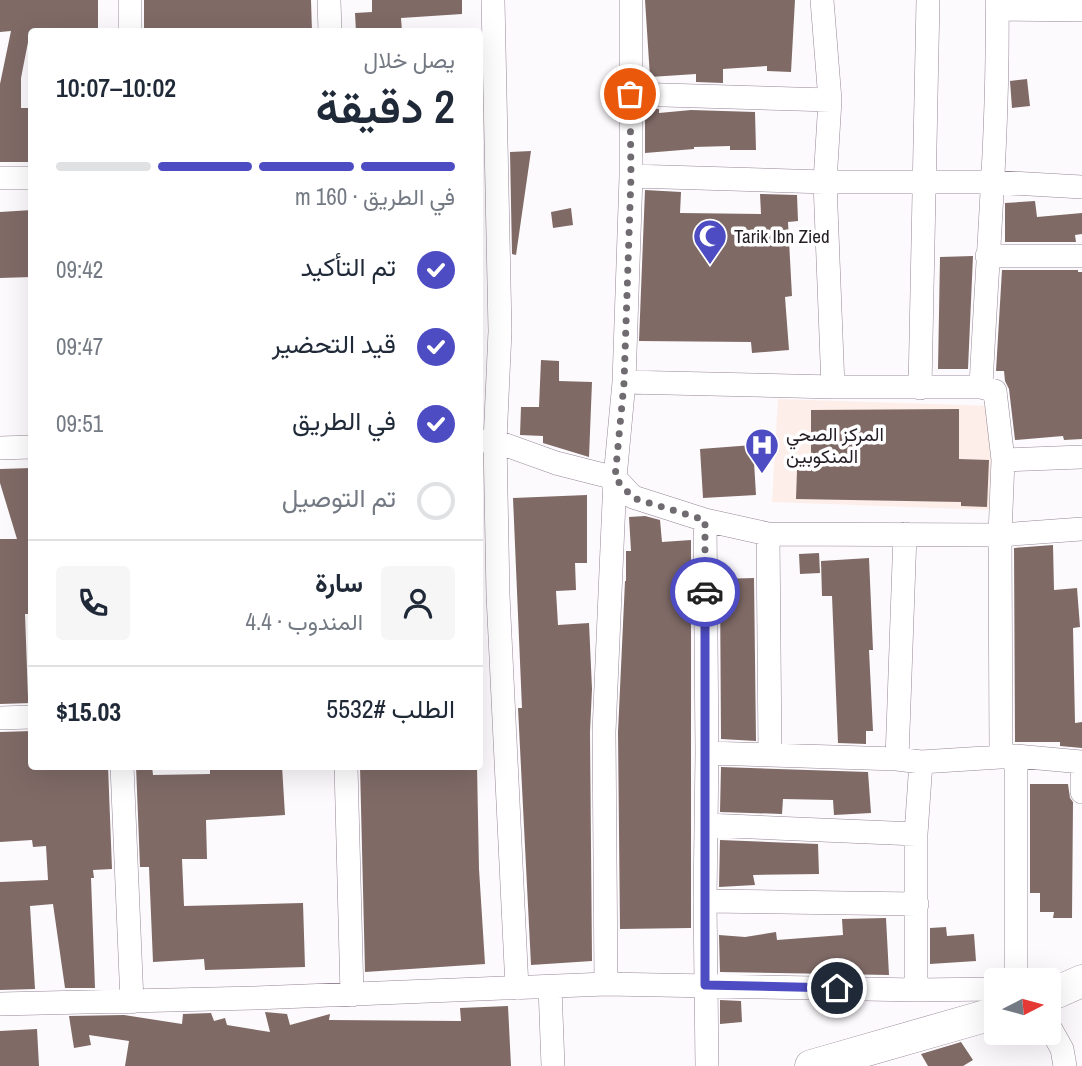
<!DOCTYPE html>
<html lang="ar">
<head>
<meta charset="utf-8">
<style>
	body { margin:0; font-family:"Archivo Narrow",Vazirmatn,sans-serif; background:#f6f6f7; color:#1f2937; direction:rtl; height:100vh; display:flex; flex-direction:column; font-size:26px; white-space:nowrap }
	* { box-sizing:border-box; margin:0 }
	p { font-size:23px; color:#747a83 }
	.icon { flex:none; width:38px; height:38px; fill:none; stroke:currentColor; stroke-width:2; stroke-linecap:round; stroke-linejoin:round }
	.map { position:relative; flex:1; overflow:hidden; direction:ltr }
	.panel { position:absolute; left:28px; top:28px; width:455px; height:742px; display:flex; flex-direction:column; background:#fff; border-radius:7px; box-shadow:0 7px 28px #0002; direction:rtl }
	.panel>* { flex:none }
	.needle { width:46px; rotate:84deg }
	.buttons { position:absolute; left:984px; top:968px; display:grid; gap:14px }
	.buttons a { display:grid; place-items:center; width:77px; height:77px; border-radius:7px; background:#fff; box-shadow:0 7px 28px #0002; font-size:35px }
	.pin { position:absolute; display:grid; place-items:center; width:60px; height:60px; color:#fff; margin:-30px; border:4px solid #fff; border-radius:50%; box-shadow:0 2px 7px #0007 }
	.courier { position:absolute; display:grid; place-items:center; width:70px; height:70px; margin:-35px; border:5px solid #4e4cc3; border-radius:50%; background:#fff; color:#222; box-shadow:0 2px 9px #0007 }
	.headline em { font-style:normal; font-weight:600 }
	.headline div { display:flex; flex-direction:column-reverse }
	.headline { display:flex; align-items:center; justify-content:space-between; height:119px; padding:0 28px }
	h1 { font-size:46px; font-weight:600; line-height:52px }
	.bar { display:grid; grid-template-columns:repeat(4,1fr); gap:10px 7px; align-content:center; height:84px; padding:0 28px }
	.bar i { height:9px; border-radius:5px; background:#e0e1e3 }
	.bar .selected { background:#4e4cc3 }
	.bar p { grid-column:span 4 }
	.line { display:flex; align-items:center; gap:18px; padding:0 28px; border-top:2px solid #e0e1e3 }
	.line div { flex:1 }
	.round { display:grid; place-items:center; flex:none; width:74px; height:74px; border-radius:7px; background:#f6f6f7 }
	ol { padding:0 28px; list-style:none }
	li { display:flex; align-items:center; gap:21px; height:77px }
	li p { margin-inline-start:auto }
	li .icon { padding:7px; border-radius:50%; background:#4e4cc3; color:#fff; stroke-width:4 }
	li:last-child { color:#747a83 }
	li i { width:38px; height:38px; border:4px solid #e0e1e3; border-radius:50% }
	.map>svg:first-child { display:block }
</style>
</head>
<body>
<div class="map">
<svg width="1082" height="1066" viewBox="0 0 1082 1066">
	<rect width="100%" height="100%" fill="#fdfafd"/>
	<!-- education -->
	<path fill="#fdeee9" d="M778,399L995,406L992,510L772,502Z"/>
	<!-- building -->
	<path fill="#7f6a66" d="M0,0H98V32H30L21,78V108H32V162H0V84L11,31L0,32Z
		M144,0H311L312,32H144Z
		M372,0H462V14L401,18L402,32H356L355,13L372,12Z
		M645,0H795L791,72L767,71V66L723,69V83L696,82V74L650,77Z
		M1027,79L1030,106L1012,108L1010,81Z
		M645,108L659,109V113L691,110L755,112L756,150H730V146L694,147V149L645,153Z
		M531,151L516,255L512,254L510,152Z
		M645,190L681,192L680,213L761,214L760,194L797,195L798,221L788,222L792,296L785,297L789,350L752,353L751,342L639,341Z
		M1035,201L1037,217L1082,213V234L1075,235L1076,242H1005V203Z
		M571,208L573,225L553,228L551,212Z
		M32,210V277L0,278V212Z
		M973,256L968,369H938L940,257Z
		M1002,270H1078V272H1082V439L1064,440L1063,436L1015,440L1009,389L1005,381L1004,371H996Z
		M541,360L559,361V381L592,382L589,457L543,443V436L520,435L521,407H539Z
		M959,409V459L989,460L987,507L961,506V502L796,499L797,470L811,471V410Z
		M753,445L756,495L703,498L700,449Z
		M32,468V614H25L28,697H32V703L0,704V539H17L0,483V469Z
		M587,495V563H575L576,590L556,591L558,625L589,623L592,689L590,732L592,961L531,965L518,708H522L513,498Z
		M645,516L660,520L662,542L691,540V928L620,929L618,732L625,581H626V551H631L629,517Z
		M1053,545L1054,590L1077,588L1080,627L1073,628L1075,723L1082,722V748L1060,746V742H1015L1014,548Z
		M819,553L820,573L800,574L799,554Z
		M869,558L873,650H869L873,731H866V744L838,743L832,596H822L821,561Z
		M754,578L756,741L721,739L720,579Z
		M32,731V766H108L112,869L93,870L94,878H91L95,988H65L53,904L30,906L35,989L0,990V882L48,880L46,846L33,847L32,840L0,842V732Z
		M136,766H152L153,775L210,774V766H282L285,815L206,820L207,859H182L184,906L303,903L305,967L205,970L204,959L153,962L149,867H140Z
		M360,766H477L479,869L485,964L365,972Z
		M721,767L868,772L871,813L834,815L833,800L783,799L782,814L720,812Z
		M1030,784H1068L1070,798L1073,802L1072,918H1053L1054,912H1040V893H1030Z
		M720,840L818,844L819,874L753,875L755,885L719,887Z
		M886,918L889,975L720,972L719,935L745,937L776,932L777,940L843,935L842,919Z
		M946,927L947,936L974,934L976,961L930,964V928Z
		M720,1000L741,1001L742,1022L720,1024Z
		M508,1006L511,1066H125L129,1041L89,1035L91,1045L74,1048L69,1016L124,1015L182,1024L183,1014L211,1013L214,1021L225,1018L227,1025L270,1032L265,1012L287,1014L290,1025L330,1014L329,1020L461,1021L460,1008Z
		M37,1029L39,1066H0V1031Z
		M961,1042L973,1060L963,1066H928L921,1054Z"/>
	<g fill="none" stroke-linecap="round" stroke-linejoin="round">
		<!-- street casing -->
		<g stroke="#968796" stroke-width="24">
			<path id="street" d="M329,0L330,32
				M493,0L500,331L495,441L498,595L517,988
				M822,0L830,100L825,182L833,387
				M997,9L1082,10
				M130,32V0
				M630,94L830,100
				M631,176L825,182H993L1082,187
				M0,178H32
				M987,256H1082
				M624,382L833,387H981L995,391L1003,460L1000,535L1001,756
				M981,387C987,258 999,129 997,0
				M920,388L928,0
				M480,441H495L556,463L615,478L633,497L705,520L768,534L1000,535L1082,529
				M0,448L32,447
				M1003,460L1082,457
				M705,520L707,753L897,759L921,762L1016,756L1082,762
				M768,534L770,754
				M0,718L32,717
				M897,759L905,534
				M1082,762V792
				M122,766L132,1002
				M346,766L352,995
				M706,825L916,834
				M705,901L917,904
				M1016,980V756
				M606,984L604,732L615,478L624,382L631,176V0
				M550,987L553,1066
				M916,990V834L921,762
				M0,1004L255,998L606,984L916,990L996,989
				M1048,1024L1062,1049L1065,1066
				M707,1066L705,901L707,753"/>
		</g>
		<!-- secondary casing -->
		<g stroke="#968796" stroke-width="33">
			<path id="secondary" d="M1048,996L1082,981
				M811,1066L996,1013"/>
		</g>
		<!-- street -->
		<use href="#street" stroke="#fff" stroke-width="23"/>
		<!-- secondary -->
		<use href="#secondary" stroke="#fff" stroke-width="32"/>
	</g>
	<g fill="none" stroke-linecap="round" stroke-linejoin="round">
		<!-- done -->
		<path stroke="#706b70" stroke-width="7" stroke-dasharray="0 12.6" d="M630,94L631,176L624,383L615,478L633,498L705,520V592"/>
		<!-- route -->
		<path stroke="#4e4cc3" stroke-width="9" d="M705,592V985L837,988"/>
	</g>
	<!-- icons -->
	<defs>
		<g id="mosque-pin" transform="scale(1.75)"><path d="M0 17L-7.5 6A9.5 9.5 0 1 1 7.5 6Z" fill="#4e4cc3" stroke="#fff"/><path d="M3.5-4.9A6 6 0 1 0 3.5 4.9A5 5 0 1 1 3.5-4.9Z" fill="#fff"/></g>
		<g id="hospital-pin" transform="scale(1.75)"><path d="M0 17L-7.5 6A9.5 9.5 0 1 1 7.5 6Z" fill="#4e4cc3" stroke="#fff"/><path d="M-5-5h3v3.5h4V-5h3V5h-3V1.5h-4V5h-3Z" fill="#fff"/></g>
	</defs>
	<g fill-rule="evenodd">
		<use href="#mosque-pin" x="710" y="236"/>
		<use href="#hospital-pin" x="762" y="445"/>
	</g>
	<g text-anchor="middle" stroke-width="7" stroke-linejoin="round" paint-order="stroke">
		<!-- poi labels -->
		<g font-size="19" fill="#241e24" stroke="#fff" text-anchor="start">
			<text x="734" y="243">Tarik Ibn Zied</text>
			<text x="786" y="441">المركز الصحي<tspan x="786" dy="22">المنكوبين</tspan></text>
		</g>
	</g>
</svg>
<div class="buttons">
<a><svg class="needle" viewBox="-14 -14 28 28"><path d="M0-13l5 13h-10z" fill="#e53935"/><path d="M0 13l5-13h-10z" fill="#747a83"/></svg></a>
</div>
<div class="pin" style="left:630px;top:94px;background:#ea580c"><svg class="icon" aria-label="bag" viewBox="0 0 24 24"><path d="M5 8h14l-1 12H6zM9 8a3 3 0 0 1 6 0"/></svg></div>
<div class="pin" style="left:837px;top:988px;background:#1f2937"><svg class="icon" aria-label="home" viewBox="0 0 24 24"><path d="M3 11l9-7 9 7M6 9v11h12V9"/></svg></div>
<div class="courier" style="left:705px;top:592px"><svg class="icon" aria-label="car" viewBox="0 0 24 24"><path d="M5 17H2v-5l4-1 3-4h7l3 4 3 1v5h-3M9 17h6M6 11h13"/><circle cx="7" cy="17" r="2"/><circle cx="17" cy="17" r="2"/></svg></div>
<section class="panel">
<div class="headline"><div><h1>2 دقيقة</h1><p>يصل خلال</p></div><em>10:02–10:07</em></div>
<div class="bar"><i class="selected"></i><i class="selected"></i><i class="selected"></i><i></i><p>في الطريق · 160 m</p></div>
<ol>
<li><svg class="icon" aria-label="check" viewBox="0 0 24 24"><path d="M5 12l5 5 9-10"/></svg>تم التأكيد<p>09:42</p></li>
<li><svg class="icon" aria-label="check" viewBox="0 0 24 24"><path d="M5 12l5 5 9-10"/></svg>قيد التحضير<p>09:47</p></li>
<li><svg class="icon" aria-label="check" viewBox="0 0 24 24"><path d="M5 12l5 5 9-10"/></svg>في الطريق<p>09:51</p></li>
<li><i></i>تم التوصيل</li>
</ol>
<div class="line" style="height:126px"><a class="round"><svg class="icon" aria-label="person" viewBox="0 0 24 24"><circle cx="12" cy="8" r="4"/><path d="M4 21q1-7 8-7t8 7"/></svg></a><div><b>سارة</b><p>المندوب · 4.4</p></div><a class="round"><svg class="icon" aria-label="phone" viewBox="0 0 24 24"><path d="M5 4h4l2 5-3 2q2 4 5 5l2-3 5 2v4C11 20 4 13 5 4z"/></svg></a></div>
<div class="line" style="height:91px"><div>الطلب #5532</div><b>$15.03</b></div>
</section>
</div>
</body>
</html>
